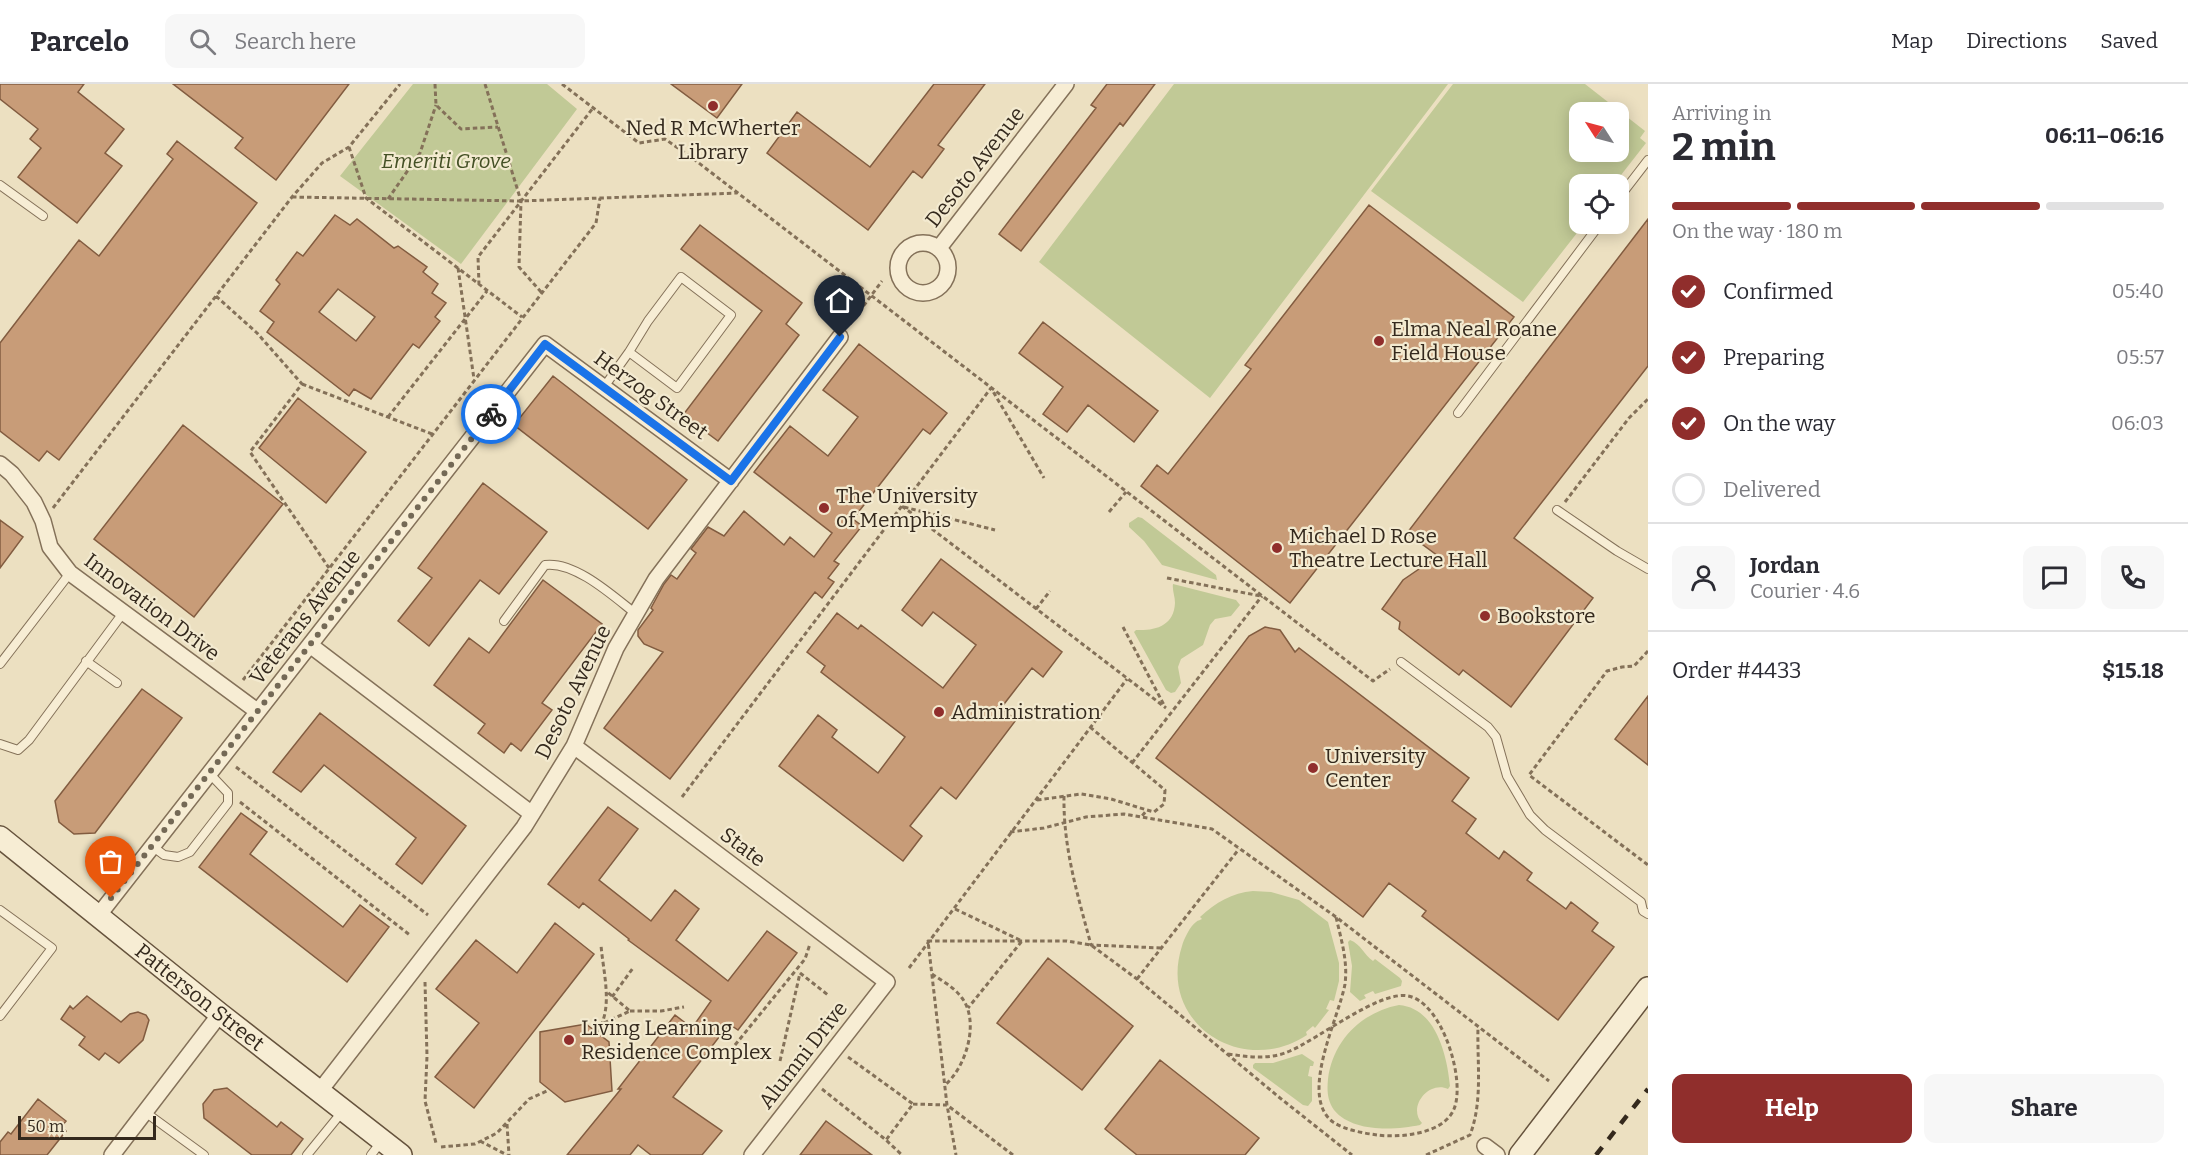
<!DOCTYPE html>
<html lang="en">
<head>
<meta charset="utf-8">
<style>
	body { margin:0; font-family:Bitter,serif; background:#f7f7f7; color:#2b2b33; height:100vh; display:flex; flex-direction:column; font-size:22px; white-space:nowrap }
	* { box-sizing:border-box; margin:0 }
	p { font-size:20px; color:#7c7c81 }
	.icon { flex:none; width:33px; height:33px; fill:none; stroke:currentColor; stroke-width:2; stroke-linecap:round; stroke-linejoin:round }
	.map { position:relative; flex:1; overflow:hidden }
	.sheet { display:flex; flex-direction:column; background:#fff; width:540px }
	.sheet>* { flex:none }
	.needle { width:39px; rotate:306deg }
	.buttons { position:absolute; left:1569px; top:18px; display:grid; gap:12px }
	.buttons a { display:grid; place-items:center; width:60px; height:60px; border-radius:12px; background:#fff; box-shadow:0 3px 15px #0003; font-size:30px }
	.scale { position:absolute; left:18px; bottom:15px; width:138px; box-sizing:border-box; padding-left:6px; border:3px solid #34291d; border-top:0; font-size:16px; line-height:21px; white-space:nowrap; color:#34291d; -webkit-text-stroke:4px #f3ead0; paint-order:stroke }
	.pin { position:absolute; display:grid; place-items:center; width:51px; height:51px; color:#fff; margin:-62px -26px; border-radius:50% 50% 50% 0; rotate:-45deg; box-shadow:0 0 6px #0007 }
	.pin .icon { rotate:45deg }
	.courier { position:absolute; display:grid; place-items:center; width:60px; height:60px; margin:-30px; border:4px solid #1a73e8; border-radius:50%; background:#fff; color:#222; box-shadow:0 2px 8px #0007 }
	.headline em { font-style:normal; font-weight:700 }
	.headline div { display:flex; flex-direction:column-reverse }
	.headline { display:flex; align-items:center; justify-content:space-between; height:102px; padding:0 24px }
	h1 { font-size:39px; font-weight:700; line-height:45px }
	.bar { display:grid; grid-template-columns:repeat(4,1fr); gap:9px 6px; align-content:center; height:72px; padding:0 24px }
	.bar i { height:8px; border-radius:4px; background:#e1e1e2 }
	.bar .active { background:#902e2c }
	.bar p { grid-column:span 4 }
	.line { display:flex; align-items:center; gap:15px; padding:0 24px; border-top:2px solid #e1e1e2 }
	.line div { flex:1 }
	.round { display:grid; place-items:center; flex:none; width:63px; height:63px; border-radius:12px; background:#f7f7f7 }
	ol { padding:0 24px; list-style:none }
	li { display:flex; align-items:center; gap:18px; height:66px }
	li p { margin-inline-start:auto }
	li .icon { padding:6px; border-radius:50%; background:#902e2c; color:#fff; stroke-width:4 }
	li:last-child { color:#7c7c81 }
	li i { width:33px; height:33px; border:3px solid #e1e1e2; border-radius:50% }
	.primary-button { display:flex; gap:12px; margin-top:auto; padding:12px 24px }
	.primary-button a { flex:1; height:69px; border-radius:12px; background:#902e2c; color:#fff; font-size:24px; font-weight:700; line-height:69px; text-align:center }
	.primary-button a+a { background:#f7f7f7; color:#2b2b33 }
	header { display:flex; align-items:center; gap:36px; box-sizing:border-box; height:84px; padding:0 30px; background:#fff; border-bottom:2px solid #e1e1e2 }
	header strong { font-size:28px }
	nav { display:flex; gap:33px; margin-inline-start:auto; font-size:21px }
	.search { width:420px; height:54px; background:#f7f7f7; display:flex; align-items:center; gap:15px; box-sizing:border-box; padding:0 21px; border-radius:12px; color:#7c7c81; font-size:22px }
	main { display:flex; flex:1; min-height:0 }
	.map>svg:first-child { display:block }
</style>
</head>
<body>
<header>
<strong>Parcelo</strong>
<div class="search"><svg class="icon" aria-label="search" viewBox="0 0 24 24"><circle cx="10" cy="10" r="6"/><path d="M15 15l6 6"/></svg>Search here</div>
<nav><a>Map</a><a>Directions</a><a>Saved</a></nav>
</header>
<main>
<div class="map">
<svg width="1648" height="1071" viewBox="0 0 1648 1071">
	<rect width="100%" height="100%" fill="#ece0c1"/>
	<!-- green -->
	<path fill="#c1c996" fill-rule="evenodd" d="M413,0H547L577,25L461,180L340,92Z
		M1174,0H1448L1210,314L1039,178Z
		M1453,0H1585L1645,47L1640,54L1646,59L1614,100H1580V140H1584L1523,218L1371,107ZM1580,28H1618V68H1580Z
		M1138,433L1142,434L1216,491L1217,496L1162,481L1144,457L1129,443V439Z
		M1173,500L1236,516L1240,521L1231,532L1215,535L1210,541L1203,561L1181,575L1178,583L1181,599L1175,608L1171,609L1166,606L1134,548L1136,546C1155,547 1174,542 1175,519C1175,512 1172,506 1173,500Z
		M1253,807L1271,808L1299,816L1328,838L1339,879V897L1334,917L1330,916L1326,925L1329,926L1315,944L1313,942L1306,948L1307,951C1242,994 1157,939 1182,862C1184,855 1190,842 1196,838C1198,836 1201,836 1202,835L1200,833C1216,818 1232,809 1253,807Z
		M1350,856C1361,860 1364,871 1373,877L1375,875L1400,894L1402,897L1401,902L1375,910L1373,907L1364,911L1366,914L1360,917L1350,908L1352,882L1348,858Z
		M1399,921C1436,924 1447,971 1450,1002L1448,1005C1429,996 1407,1023 1422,1039L1420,1041C1395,1046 1353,1049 1334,1026C1327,1016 1327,1006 1328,995C1333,956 1362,928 1399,921Z
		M1302,970L1314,978L1313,982H1310L1308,992L1312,993V1017L1308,1022L1303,1021L1253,984V981L1255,979H1273Z"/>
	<!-- building -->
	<path fill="#c89c78" stroke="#825c40" stroke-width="1.5" fill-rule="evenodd" d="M0,0H84L78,8L124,45L105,69L122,82L77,139L18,93L41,64L30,55L38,45L0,15Z
		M173,0H349L276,96L235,64L243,54Z
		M671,0H742L717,34Z
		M934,0H985L938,61L944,65L922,94L913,87L868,146L767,69L797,28L870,83Z
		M1107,0H1155L1123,42L1120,39L1021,167L999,150L1096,24L1091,21Z
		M177,57L257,119L59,376L47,367L39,377L0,347V259L79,156L99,172L173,75L167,70Z
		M1369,121L1514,233L1290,519L1141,402L1157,381L1168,390L1251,285L1245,281Z
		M335,131L350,141L357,135L394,164L398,162L427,183L423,188L438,200L432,209L446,219L435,233L440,237L419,264L413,260L371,315L354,305L349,312L267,248L274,238L260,227L280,200L276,196L297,168L303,172ZM338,205L375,233L356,257L319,228Z
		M1648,135V282L1514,454L1593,514L1511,623L1463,586L1459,591L1399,545L1400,538L1382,525L1403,496L1438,472L1407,449Z
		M700,141L802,219L786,240L799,251L718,357L683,331L762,227L681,165Z
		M1043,238L1158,327L1134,358L1088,321L1067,348L1043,330L1063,303L1019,269Z
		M859,260L947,329L930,350L923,345L853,435L862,442L834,477L839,480L828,494L834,498L822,514L815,508L670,695L604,644L663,568L644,560L638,552V546L653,526L651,524L664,500L671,491L677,495L696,469L691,465L708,443L724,452L744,427L784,461L790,453L814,473L832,449L754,388L790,342L828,372L858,333L823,306Z
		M553,292L687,396L648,445L514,341Z
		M298,314L366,368L326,419L259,364Z
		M183,341L283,420L194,533L94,455Z
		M483,399L547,448L499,510L480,496L429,562L398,537L432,494L418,484Z
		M0,436L23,453L0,484Z
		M941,475L1062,568L1043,593L1032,584L1001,624L1016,636L956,715L941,703L910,742L922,752L903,777L779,682L818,631L837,646L832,653L878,689L905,653L821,588L825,582L807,568L837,529L858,545L861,541L943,604L976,561L933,528L922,542L902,526Z
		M543,496L602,540L542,619L552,626L521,667L511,659L504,669L478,649L485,640L434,601L469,554L489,569Z
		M1265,543L1280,546L1295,568L1299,564L1469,694L1452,717L1476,735L1466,749L1499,775L1504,767L1532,789L1527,796L1566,825L1571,818L1598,839L1592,847L1614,863L1558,936L1422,832L1426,827L1389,799L1363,833L1156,674L1249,552Z
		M142,605L182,634L95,749L74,750L59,738L55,717Z
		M1648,612V681L1615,655Z
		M320,629L466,742L422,800L396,780L416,754L324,681L301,708L273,688Z
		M608,723L638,745L599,796L651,837L675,806L699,825L676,856L728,897L767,847L797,869L738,946L729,940L673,1013L722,1047L702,1071H651L638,1061L630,1071H567L621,1005H618L675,931L692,944L711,917L628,856L629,855L583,819L579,824L548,800Z
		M241,729L267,748L250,770L343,843L360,821L389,843L347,898L199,783Z
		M555,839L594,870L474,1024L435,993L479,939L436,905L476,856L517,889Z
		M1048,874L1133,942L1082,1006L997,939Z
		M87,912L121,938L130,930L138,928L146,931L149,936L143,956L119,979L105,969L99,976L79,961L85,953L61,935L70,922L73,925Z
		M586,940L609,958L612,1007L565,1018L540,998V948Z
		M1160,976L1259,1054L1245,1071H1137L1105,1045Z
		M227,1004L277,1043L281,1038L303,1055L291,1071H252L204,1034L203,1020L214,1006Z
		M38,1015L66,1037L61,1043L66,1047L47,1071H0V1058L8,1048L11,1050Z
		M826,1037L872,1071H800Z"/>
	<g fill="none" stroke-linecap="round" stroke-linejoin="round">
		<!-- lane casing -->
		<g stroke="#847159" stroke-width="10">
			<path id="lane" d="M0,101L43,132
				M1618,115L1648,76
				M604,303L629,268L677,304L731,231L681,193L648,237L629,268
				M1458,329L1600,140
				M1557,426L1617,467L1648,485
				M504,537L545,481C575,477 613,512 636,530
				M86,577L117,599
				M1401,578L1488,643L1496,653L1507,692L1530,731L1545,746L1641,818L1643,827L1648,830
				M0,580L70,489
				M0,660L18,666L29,656L123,529
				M152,762L164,771L178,773L190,768L228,719V709L209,689
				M0,826L52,864L0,932
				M145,1028L204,1071
				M307,1071L342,1028
				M371,1071L381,1058"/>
		</g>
		<!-- street casing -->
		<g stroke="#847159" stroke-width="18">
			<path id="street" d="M898 184a25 25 0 1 1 50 0a25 25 0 1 1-50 0Z
				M939,164L1066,0
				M0,380L12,390L34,418L43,437L50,463L70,489L257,627
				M310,561L532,730
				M574,662L887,898L752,1071
				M98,832L545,260L731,397
				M319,1008L524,743L574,662L616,564L656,495L840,253
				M1485,1062L1497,1071
				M112,1071L220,930"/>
		</g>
		<!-- secondary casing -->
		<g stroke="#66533d" stroke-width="24">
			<g id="secondary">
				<path id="s1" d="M0,753L220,930L401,1071"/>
				<path d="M1520,1071L1648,904"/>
			</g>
		</g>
		<!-- path -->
		<path stroke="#847159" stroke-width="3" stroke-dasharray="4.5 3" stroke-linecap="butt" d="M435,0L436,21L461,45L498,43
			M485,0L521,117L519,183L541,208
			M562,0L639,59L665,55L691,73L1373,597L1390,585
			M349,63L366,114L522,233
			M292,113L521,117L737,109
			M388,115L420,69L436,21
			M458,184L474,295
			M479,201L478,173L593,24
			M216,212L257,249L302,300L250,368L329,484
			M850,240L882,197
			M302,300L432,350
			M388,333L487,207
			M1565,418L1629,334L1648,315
			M902,422L1166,624
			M904,423L995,446
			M53,424L292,113L322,79L349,63L400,0
			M1109,428L1126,408
			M1167,494L1261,512
			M1036,525L1050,507
			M1123,543L1165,623
			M1648,567L1634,582L1622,583L1607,587L1529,691L1648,781
			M243,596L596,139L600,114
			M1090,643L1165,706L1164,720L1154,728L1147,726L1142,732
			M1132,679L1262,512
			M236,683L428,831
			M1064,712C1063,764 1078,812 1091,861L1162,864
			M682,713L991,304L1044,394
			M1037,716L1081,710L1111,715L1147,726
			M240,718L411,852
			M1010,748L1044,744L1086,733L1124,730L1212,745L1336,833L1549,997
			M955,825L1022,857L968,924
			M909,884L1127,595
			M800,889L828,911
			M932,890C942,897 954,903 962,914C980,938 966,983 945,1001
			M1137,895L1239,765
			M425,898L427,972L425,1017L436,1059
			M612,913L633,884
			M630,927H661L684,923
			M604,939L630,927L606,907
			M597,948C614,925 603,888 601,861
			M735,961L805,875L810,860
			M1228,970C1249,973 1270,976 1290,967C1318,955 1380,906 1408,912C1442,918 1466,996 1454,1025C1444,1050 1400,1054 1377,1051C1363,1049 1345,1046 1333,1038C1298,1012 1339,934 1345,900C1348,877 1341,855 1336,833
			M848,973L913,1020L886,1056
			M780,977L800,889
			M822,1005L886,1056L902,1071
			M913,1020L947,1021L956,1071
			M507,1040L509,1071
			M480,1057L507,1071
			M441,1063L475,1060L497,1049L529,1015L549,1006
			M1013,1071L947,1021L928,857H1067L1091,861L1137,895L1280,1014L1352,1071
			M1426,1071L1470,1051C1483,1017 1477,979 1478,943"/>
		<!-- lane -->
		<use href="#lane" stroke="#f7edd4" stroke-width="8"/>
		<!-- street -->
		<use href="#street" stroke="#f7edd4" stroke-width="15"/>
		<!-- secondary -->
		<use href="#secondary" stroke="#f7edd4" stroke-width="21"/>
		<!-- rail -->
		<path stroke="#34291d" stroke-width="4.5" stroke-dasharray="10 10" stroke-linecap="butt" d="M1596,1071L1648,1005"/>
	</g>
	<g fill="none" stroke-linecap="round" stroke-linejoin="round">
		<!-- done -->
		<path stroke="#746956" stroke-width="6" stroke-dasharray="0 10.8" d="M111,814L491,330"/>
		<!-- route -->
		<path stroke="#1a73e8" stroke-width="8" d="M491,330L545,260L731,397L840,253"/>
	</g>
	<!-- markers -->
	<g fill="#902e2c" stroke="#f3ead0" stroke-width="2">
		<circle cx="713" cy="22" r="6"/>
		<circle cx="1379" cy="257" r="6"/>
		<circle cx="824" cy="424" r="6"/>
		<circle cx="1277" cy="464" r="6"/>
		<circle cx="1485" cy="532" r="6"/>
		<circle cx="939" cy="628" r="6"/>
		<circle cx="1313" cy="684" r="6"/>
		<circle cx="569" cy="956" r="6"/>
	</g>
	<g text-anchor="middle" stroke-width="4.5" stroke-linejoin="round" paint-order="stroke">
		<!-- poi labels -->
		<g font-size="21" fill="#34291d" stroke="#f3ead0" text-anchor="start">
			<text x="713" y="51" text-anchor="middle">Ned R McWherter<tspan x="713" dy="24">Library</tspan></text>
			<text x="1391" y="252">Elma Neal Roane<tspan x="1391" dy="24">Field House</tspan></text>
			<text x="836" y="419">The University<tspan x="836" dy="24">of Memphis</tspan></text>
			<text x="1289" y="459">Michael D Rose<tspan x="1289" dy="24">Theatre Lecture Hall</tspan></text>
			<text x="1497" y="539">Bookstore</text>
			<text x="951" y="635">Administration</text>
			<text x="1325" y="679">University<tspan x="1325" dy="24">Center</tspan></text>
			<text x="581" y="951">Living Learning<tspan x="581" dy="24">Residence Complex</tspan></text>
		</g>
		<!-- park labels -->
		<g font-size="21" font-style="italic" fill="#445025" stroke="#f3ead0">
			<text x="446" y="84">Emeriti Grove</text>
		</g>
		<!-- street labels -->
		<g font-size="21" fill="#34291d" stroke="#f3ead0">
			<text transform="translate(975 83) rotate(-52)" y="7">Desoto Avenue</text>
			<text transform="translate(651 311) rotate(36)" y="7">Herzog Street</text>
			<text transform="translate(152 523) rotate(37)" y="7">Innovation Drive</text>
			<text transform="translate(305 533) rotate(-52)" y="7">Veterans Avenue</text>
			<text transform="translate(573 608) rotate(-64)" y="7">Desoto Avenue</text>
			<text transform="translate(743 763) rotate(37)" y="7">State</text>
			<text dy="7" stroke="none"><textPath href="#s1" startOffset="256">Patterson Street</textPath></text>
			<text transform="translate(803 971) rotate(-52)" y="7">Alumni Drive</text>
		</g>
	</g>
</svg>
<div class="buttons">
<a><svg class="needle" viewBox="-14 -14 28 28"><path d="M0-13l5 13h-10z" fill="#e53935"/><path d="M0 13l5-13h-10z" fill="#7c7c81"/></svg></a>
<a><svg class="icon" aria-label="locate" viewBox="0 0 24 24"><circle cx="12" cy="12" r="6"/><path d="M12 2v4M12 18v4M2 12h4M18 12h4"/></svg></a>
</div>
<div class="scale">50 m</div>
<div class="pin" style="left:111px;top:814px;background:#ea580c"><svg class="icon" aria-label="bag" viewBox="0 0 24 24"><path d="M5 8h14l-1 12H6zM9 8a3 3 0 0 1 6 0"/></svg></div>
<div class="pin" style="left:840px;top:253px;background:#1f2937"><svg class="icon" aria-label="home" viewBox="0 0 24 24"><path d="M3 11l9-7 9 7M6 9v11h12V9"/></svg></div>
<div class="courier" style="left:491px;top:330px"><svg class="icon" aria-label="bike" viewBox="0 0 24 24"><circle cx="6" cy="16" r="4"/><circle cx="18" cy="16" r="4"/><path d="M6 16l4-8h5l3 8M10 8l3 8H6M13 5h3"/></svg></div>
</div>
<section class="sheet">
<div class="headline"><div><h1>2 min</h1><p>Arriving in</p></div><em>06:11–06:16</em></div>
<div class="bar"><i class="active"></i><i class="active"></i><i class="active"></i><i></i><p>On the way · 180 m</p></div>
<ol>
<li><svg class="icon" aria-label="check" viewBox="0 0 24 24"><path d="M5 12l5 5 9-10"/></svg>Confirmed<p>05:40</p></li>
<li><svg class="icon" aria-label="check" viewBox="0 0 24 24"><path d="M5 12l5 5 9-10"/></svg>Preparing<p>05:57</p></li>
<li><svg class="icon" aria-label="check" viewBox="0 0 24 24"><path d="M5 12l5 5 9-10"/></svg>On the way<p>06:03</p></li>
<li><i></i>Delivered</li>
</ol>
<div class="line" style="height:108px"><a class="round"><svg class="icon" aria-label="person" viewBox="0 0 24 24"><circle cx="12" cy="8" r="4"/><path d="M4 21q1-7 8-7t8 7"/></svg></a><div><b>Jordan</b><p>Courier · 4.6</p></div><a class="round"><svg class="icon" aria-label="chat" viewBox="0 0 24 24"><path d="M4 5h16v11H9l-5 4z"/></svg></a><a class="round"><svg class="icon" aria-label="phone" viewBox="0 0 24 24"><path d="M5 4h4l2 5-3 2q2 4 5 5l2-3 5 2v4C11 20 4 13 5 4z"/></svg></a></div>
<div class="line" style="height:78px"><div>Order #4433</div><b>$15.18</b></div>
<div class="primary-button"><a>Help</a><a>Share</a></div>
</section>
</main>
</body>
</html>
